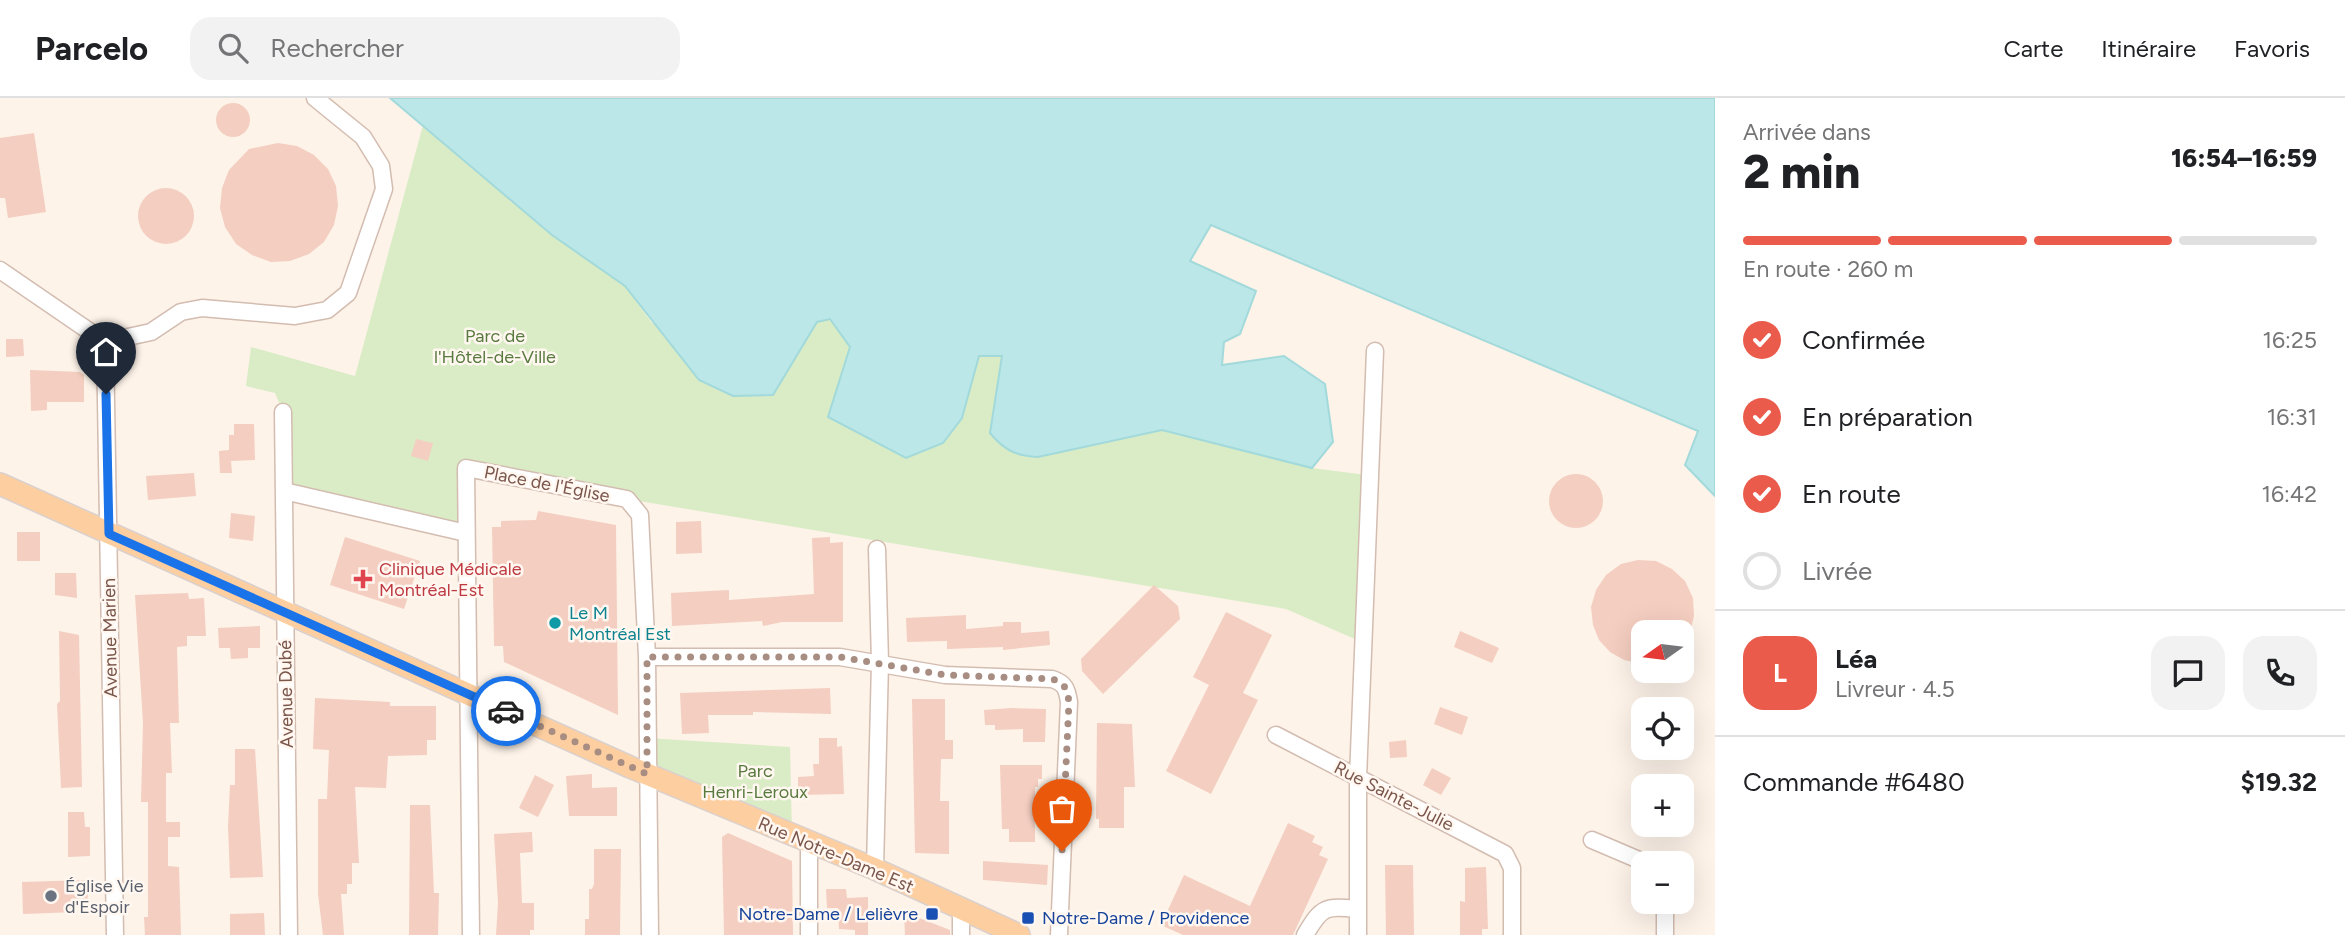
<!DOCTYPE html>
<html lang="fr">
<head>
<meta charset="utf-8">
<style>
	body { margin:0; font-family:Figtree,sans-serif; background:#f2f2f2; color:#202124; height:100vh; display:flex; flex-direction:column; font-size:26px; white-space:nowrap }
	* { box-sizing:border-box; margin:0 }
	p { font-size:23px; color:#757577 }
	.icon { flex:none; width:38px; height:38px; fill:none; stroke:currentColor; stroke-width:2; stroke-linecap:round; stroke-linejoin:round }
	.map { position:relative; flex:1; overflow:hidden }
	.side { display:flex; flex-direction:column; background:#fff; width:630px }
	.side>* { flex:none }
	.needle { width:46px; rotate:256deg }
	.fabs { position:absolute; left:1631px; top:522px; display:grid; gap:14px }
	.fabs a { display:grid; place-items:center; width:63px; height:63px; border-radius:14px; background:#fff; box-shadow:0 7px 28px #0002; font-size:35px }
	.pin { position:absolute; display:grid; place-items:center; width:60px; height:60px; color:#fff; margin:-72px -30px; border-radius:50% 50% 50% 0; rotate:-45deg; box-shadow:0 0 7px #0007 }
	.pin .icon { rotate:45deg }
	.courier { position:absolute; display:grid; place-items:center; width:70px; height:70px; margin:-35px; border:5px solid #1a73e8; border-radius:50%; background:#fff; color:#222; box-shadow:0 2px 9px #0007 }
	.headline em { font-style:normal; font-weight:800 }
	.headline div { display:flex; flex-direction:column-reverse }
	.headline { display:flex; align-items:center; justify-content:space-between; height:119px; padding:0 28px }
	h1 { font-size:46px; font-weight:800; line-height:52px }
	.bar { display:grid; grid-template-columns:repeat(4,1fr); gap:10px 7px; align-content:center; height:84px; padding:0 28px }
	.bar i { height:9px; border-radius:5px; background:#e0e0e0 }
	.bar .selected { background:#ea5b4b }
	.bar p { grid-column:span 4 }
	.line { display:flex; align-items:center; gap:18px; padding:0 28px; border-top:2px solid #e0e0e0 }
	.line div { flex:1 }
	.round { display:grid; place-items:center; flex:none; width:74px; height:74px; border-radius:21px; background:#f2f2f2 }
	ol { padding:0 28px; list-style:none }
	li { display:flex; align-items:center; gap:21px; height:77px }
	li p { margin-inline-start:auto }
	li .icon { padding:7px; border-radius:50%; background:#ea5b4b; color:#fff; stroke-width:4 }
	li:last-child { color:#757577 }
	li i { width:38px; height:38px; border:4px solid #e0e0e0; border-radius:50% }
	header { display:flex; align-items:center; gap:42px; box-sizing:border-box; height:98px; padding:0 35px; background:#fff; border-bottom:2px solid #e0e0e0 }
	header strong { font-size:33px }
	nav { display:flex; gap:38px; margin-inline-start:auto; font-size:24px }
	.search { width:490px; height:63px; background:#f2f2f2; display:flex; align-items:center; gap:18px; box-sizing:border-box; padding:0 24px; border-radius:21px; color:#757577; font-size:26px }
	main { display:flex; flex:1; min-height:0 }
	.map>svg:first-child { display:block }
</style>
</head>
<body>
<header>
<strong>Parcelo</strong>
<div class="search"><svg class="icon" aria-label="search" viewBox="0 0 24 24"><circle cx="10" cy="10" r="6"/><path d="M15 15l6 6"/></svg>Rechercher</div>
<nav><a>Carte</a><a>Itinéraire</a><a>Favoris</a></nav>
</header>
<main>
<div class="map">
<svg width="1715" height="837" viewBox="0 0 1715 837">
	<rect width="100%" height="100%" fill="#fdf3e9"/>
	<!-- green -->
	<path fill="#daecc6" d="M423,27L552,137L625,188L652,225L773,297L817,224L830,221L850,249L828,319L962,320L979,257L1002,258L990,335L1039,359L1162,332L1312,370L1374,378L1364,545L1286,511L627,401L466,370V435L284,393L283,314L275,295L246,288L251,249L355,278Z
		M647,640L790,649L792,738L647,676Z"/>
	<!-- water -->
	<path fill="#bce7e8" stroke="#a2d9db" stroke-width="2" d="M390,0H1715V398L1685,367L1698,333L1211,127L1190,163L1256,193L1240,236L1224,244L1222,267L1284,258L1325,286L1333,344L1312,370L1162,332L1038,359C1016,358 1004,352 990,335L1002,258H979L962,320L943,345L906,360L828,319L850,249L830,221L817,224L773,297L733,298L699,282L625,188L552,137Z"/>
	<!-- building -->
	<path fill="#f4cec0" d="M216 22a17 17 0 1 1 34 0a17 17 0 1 1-34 0Z
		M34,35L46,114L8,120L5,100H0V40Z
		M278,45L297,48L314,57L328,71L336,88L338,108L334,127L324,144L309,156L290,163L271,164L252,157L236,146L225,129L220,110L222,90L229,72L249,51Z
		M138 118a28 28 0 1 1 56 0a28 28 0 1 1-56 0Z
		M6,241H23L24,258L6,259Z
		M30,272L80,274L84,277V304H47V312L31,313Z
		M234,326H254L255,362L231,363L232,375H220L219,353L229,352V337H234Z
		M416,341L433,345L428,363L411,358Z
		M194,375L196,398L148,402L146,378Z
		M1549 403a27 27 0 1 1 54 0a27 27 0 1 1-54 0Z
		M538,413L616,427L618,617L504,564L503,548H494L492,429H501V423L536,422Z
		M231,415L255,418L253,443L229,440Z
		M701,423L702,455L676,456V424Z
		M17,434H40V463H17Z
		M345,439L420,463L404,511L330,487Z
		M830,439V445L843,444V524H782L763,528L762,523L672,528L671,495L729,492V502L814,496L812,440Z
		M1638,462L1656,463L1672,471L1685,483L1693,500L1694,518L1690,534H1643V566L1624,562L1610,554L1599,542L1593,527L1591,509L1596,492L1606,477L1621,466Z
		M55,475H76L77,500L55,497Z
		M1154,487L1178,508L1180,521L1103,596L1082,573L1081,561Z
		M188,495L189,501L204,500L206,538H187V548L177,549L179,625H170L172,675H166V724H180V739H168V768L179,769L181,837H145L144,819H148V704H141L143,625L135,497Z
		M1226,514L1272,537L1243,595L1258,602L1211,696L1166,673L1209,587L1193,579Z
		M966,517V531L1003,528V524H1021V535L1049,533L1050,547L1003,552V549L947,551V543L907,544L906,520Z
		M260,528V550H248V560L231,561L230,550H219L218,530Z
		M59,533L79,537L82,689L61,690L57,606L60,603Z
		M1460,533L1499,550L1492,565L1454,549Z
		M830,590L831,616L753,614V617H708L709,635L682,636L680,595Z
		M315,600L390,604V608H436V642H427V657L388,658L386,690L355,689L359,765H352V786H347V796H341L344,837H323L318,796V701H327L329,652L313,651Z
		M912,601H945V642H953V661H941L940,703H949V756L915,755Z
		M1440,609L1468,619L1462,637L1434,626Z
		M1011,610L1046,611L1045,644H1023V631L995,632V627H985L984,612Z
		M1097,625L1132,626L1135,689H1124V730H1099V721H1096Z
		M819,640H837V649L842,648L844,696L798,697V679L814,678L813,666H819Z
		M1406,642L1407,659L1390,660L1389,644Z
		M235,651H255L263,779L230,780L228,728L230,687H235Z
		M1000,667H1042V681H1038V689H1035V744H1009V731H1002Z
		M1432,670L1451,680L1441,697L1423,687Z
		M592,676V690L617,689V718H569L566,678Z
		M535,677L554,687L538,719L519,710Z
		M410,707H430L434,795H439L438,837H409Z
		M68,714H84L85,729H90V758L68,759Z
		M1288,725L1315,738L1312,744L1323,749L1319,757L1328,761L1293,837H1183L1161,827L1184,777L1250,808Z
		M532,734L533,754L520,755L522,805H534V832H530V837H496L498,805L494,736Z
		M728,735L792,763L793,837H724L722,739Z
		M594,751H621L620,837H585V821H589V791H592L594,786Z
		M983,763L1048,767L1047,787L983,782Z
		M1385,767H1413L1414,837H1386Z
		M1486,769L1488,831H1482V837H1460V803L1465,804V770Z
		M87,782L88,805H76V814L23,816L22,784Z
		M826,791H846L847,800L868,799V837H855V832L839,831L838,810H827Z
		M904,814L950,832V837H905Z
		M264,815L265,837H230V816Z"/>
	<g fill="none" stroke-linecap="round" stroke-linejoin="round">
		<!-- minor casing -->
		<g stroke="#d3bcb0" stroke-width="19">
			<path id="minor" d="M0,172L105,244L151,234L181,214L202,210L295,218L327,212L348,195L384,91L381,68L363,39L315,0
				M105,244L115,837
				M283,314L289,837
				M284,393L466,435
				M647,559H840L945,577L1052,581C1065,585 1067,591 1069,604L1059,837
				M1276,637L1505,756L1512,770V837
				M1592,742L1646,765
				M809,745V837
				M875,771L880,564L877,451
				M961,812V837
				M471,837L466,370L627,401L640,417L647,559L650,837
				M1305,837C1322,808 1325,808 1358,811
				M1358,837V680L1375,253
				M1665,837V803"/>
		</g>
		<!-- major casing -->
		<g stroke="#dad0cd" stroke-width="24">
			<path id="major" d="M0,386L630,669L875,771L1019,837"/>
		</g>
		<!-- minor -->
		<use href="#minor" stroke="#fff" stroke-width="16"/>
		<!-- major -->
		<use href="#major" stroke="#fdcfa0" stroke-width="21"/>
	</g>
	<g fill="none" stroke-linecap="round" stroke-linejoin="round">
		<!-- done -->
		<path stroke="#a88d82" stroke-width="7" stroke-dasharray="0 12.6" d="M506,613L647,676V559H840L945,577L1052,581C1065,585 1067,591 1069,604L1062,753"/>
		<!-- route -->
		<path stroke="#1a73e8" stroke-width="9" d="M106,296L109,436L506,613"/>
	</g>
	<!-- markers -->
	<path fill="#e0444e" stroke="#fff7f0" stroke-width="2.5" d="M359.5 470.5h7v7h7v7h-7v7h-7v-7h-7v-7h7z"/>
	<circle fill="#0f9aa8" stroke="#fff7f0" stroke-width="2.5" cx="555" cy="525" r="7"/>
	<circle fill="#6b7280" stroke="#fff7f0" stroke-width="2.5" cx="51" cy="798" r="7"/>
	<g fill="#1a4fb4" stroke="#fff7f0" stroke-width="2.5">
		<rect x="925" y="809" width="14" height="14" rx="3.5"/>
		<rect x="1021" y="813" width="14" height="14" rx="3.5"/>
	</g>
	<g text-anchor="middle" stroke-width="5" stroke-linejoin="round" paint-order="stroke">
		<!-- park labels -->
		<g font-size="18" fill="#587a3f" stroke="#fff7f0">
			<text x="495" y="244">Parc de<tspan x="495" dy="21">l'Hôtel-de-Ville</tspan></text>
			<text x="755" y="679">Parc<tspan x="755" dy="21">Henri-Leroux</tspan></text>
		</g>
		<!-- street labels -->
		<g font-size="18" fill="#7a564b" stroke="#fff7f0">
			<text transform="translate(547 386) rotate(11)" y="6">Place de l'Église</text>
			<text transform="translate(110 540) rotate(-91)" y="6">Avenue Marien</text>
			<text transform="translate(286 596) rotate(-91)" y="6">Avenue Dubé</text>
			<text transform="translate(1394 698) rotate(27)" y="6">Rue Sainte-Julie</text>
			<text transform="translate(836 757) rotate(23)" y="6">Rue Notre-Dame Est</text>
		</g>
		<!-- health labels -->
		<g font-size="18" fill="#be3a42" stroke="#fff7f0" text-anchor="start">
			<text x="379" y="477">Clinique Médicale<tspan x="379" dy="21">Montréal-Est</tspan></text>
		</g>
		<!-- culture labels -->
		<g font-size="18" fill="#0d838f" stroke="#fff7f0" text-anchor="start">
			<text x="569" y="521">Le M<tspan x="569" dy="21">Montréal Est</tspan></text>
		</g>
		<!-- worship labels -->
		<g font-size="18" fill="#5b616d" stroke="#fff7f0" text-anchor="start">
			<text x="65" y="794">Église Vie<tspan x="65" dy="21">d'Espoir</tspan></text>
		</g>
		<!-- transit labels -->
		<g font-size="18" fill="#164399" stroke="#fff7f0" text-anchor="end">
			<text x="918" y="822">Notre-Dame / Lelièvre</text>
			<text x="1042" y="826" text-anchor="start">Notre-Dame / Providence</text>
		</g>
	</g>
</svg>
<div class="fabs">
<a><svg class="needle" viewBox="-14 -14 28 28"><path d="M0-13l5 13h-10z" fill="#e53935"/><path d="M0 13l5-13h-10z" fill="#757577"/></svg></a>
<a><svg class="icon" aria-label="locate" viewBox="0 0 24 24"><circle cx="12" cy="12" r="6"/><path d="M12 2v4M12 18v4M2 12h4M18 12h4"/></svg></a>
<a>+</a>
<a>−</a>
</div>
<div class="pin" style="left:1062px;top:753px;background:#ea580c"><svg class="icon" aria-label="bag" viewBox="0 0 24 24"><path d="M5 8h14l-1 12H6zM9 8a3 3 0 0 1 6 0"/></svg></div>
<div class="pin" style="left:106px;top:296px;background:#1f2937"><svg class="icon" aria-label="home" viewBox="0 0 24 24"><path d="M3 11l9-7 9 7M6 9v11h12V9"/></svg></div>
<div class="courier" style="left:506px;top:613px"><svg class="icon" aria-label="car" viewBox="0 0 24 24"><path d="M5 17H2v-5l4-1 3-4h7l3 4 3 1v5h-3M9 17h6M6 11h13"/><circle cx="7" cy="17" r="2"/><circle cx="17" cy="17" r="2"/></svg></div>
</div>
<section class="side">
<div class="headline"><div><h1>2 min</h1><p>Arrivée dans</p></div><em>16:54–16:59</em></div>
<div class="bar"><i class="selected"></i><i class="selected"></i><i class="selected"></i><i></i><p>En route · 260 m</p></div>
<ol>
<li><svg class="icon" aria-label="check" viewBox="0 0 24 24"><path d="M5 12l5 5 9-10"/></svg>Confirmée<p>16:25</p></li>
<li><svg class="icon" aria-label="check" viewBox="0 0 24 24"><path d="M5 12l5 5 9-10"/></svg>En préparation<p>16:31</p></li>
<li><svg class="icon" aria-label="check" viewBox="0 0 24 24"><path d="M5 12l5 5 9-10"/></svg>En route<p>16:42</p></li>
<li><i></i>Livrée</li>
</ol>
<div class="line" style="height:126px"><b class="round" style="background:#ea5b4b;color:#fff">L</b><div><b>Léa</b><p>Livreur · 4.5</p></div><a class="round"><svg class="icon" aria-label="chat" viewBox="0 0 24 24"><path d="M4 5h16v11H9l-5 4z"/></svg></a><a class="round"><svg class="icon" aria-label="phone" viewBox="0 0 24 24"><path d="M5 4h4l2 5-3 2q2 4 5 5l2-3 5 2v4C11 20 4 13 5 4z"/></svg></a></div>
<div class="line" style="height:91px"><div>Commande #6480</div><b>$19.32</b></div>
</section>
</main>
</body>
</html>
